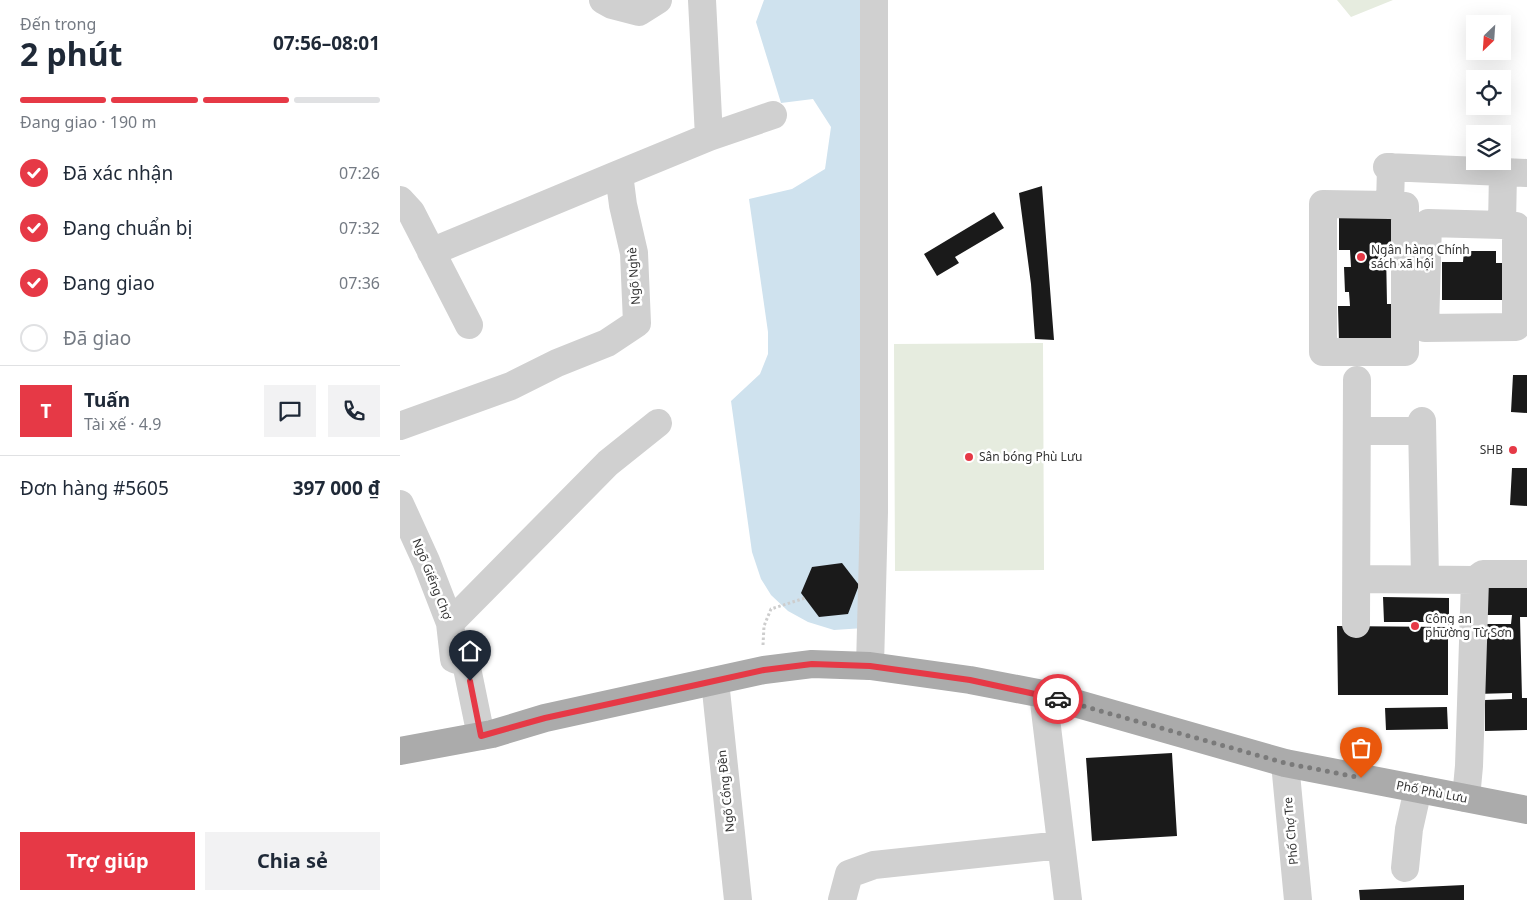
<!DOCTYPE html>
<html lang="vi">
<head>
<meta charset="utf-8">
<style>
	body { margin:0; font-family:"Noto Sans",sans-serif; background:#f2f2f3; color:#1f2937; height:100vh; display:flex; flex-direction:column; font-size:19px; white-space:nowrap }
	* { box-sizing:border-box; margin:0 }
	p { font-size:16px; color:#747a83 }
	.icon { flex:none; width:28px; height:28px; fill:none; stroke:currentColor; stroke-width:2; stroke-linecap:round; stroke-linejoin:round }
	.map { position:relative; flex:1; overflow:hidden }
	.details { display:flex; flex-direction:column; background:#fff; width:400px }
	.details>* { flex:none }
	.needle { width:32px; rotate:205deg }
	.tools { position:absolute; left:1066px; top:15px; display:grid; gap:10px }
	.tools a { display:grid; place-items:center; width:45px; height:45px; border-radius:0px; background:#fff; box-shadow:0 5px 20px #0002; font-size:25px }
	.pin { position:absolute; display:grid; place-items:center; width:42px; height:42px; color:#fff; margin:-51px -21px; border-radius:50% 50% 50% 0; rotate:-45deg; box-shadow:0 0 5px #0007 }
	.pin .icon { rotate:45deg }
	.courier { position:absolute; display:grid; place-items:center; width:50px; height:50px; margin:-25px; border:4px solid #e63946; border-radius:50%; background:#fff; color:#222; box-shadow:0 1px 6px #0007 }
	.headline em { font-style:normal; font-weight:700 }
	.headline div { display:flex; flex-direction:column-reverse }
	.headline { display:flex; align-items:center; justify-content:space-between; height:85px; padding:0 20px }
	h1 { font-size:32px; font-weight:700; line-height:38px }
	.bar { display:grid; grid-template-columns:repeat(4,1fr); gap:8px 5px; align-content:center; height:60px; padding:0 20px }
	.bar i { height:6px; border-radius:4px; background:#e0e1e3 }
	.bar .active { background:#e63946 }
	.bar p { grid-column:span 4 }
	.line { display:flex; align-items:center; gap:12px; padding:0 20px; border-top:1px solid #e0e1e3 }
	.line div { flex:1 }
	.round { display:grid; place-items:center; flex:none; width:52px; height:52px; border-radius:0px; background:#f2f2f3 }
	ol { padding:0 20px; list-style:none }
	li { display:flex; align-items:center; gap:15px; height:55px }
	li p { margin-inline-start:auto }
	li .icon { padding:5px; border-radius:50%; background:#e63946; color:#fff; stroke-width:4 }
	li:last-child { color:#747a83 }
	li i { width:28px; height:28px; border:2px solid #e0e1e3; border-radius:50% }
	.action { display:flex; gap:10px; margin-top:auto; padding:10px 20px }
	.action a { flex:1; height:58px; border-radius:0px; background:#e63946; color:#fff; font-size:20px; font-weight:700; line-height:58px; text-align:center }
	.action a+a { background:#f2f2f3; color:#1f2937 }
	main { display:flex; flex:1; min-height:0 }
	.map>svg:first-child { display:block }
</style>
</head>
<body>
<main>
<section class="details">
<div class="headline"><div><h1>2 phút</h1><p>Đến trong</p></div><em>07:56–08:01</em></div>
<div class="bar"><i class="active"></i><i class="active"></i><i class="active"></i><i></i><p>Đang giao · 190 m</p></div>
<ol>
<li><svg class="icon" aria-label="check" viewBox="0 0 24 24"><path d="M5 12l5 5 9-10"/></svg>Đã xác nhận<p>07:26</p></li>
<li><svg class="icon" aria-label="check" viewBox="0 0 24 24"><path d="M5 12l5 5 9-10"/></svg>Đang chuẩn bị<p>07:32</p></li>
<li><svg class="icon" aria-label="check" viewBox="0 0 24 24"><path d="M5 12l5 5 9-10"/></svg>Đang giao<p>07:36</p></li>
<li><i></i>Đã giao</li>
</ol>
<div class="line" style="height:90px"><b class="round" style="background:#e63946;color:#fff">T</b><div><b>Tuấn</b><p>Tài xế · 4.9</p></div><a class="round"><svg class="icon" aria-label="chat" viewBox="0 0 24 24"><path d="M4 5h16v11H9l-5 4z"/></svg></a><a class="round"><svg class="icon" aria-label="phone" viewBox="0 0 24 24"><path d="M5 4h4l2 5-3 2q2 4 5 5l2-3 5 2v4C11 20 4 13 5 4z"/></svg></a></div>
<div class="line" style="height:65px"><div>Đơn hàng #5605</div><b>397 000 ₫</b></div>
<div class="action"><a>Trợ giúp</a><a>Chia sẻ</a></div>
</section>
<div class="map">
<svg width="1127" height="900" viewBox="0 0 1127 900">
	<rect width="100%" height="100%" fill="#fff"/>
	<!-- green -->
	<path fill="#e6ecdf" d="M937,0H993L951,17Z
		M643,343L644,570L495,571L494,344Z"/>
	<!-- water -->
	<path fill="#cfe2ee" d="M364,0H464V628L434,630L408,622L388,611L371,595L361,579L352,552L331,401L360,374L368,354V332L349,199L392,189L425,169L431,127L413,99L381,103L356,22Z"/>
	<!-- building -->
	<path fill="#1a1a1a" d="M642,186L654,340L635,339L631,284L619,193Z
		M594,212L604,228L555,257L559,263L537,276L524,254Z
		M995,217V251H986L987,304H998V342L939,343L938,306H950L949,292H945L944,267H951L950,250H939V218Z
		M1064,251H1096V263H1113V300H1042V262H1063Z
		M1113,375H1127V413L1111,412Z
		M1112,468H1127V506L1110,505Z
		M442,563L459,585L448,614L419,617L401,593L412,567Z
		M1127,585V617H1120L1122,698H1127V730L1085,731V700L1112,699V693L1076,694L1075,624H1111L1112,615H1087L1086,586Z
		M983,597L1049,598V622H984Z
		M937,626L1048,627V695H938Z
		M1047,707L1048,729L986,730L985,708Z
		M772,753L777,836L692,841L686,758Z
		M1064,885V900H960L959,890Z"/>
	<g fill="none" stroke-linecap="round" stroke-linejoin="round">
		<!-- path -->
		<path stroke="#cdcdcd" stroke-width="3" stroke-dasharray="2.5 2.5" stroke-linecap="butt" d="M363,645L364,626L371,609L405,598"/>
		<!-- minor -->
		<path stroke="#d0d0d0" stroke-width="28" d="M203,0L212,5L239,12L258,0
			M309,137L373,115
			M987,167L1127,173
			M0,200L11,212L69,325
			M990,205L1005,206V352H923V204L990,205L991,167
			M1102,225L1116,226V327L1025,328L1028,223L1102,225L1103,172
			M31,252L219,174
			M1022,421L1025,579
			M0,426L111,386L157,363L207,343L237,323L234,253L223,205L219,174L309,137L302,0
			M957,431H1022
			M0,504L26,561L50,623L54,659L66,663L81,736
			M957,579L1075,580
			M50,623L208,463L258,423
			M956,624L957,380
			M470,666L474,512V0
			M315,681L338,900
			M643,694L668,900
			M885,763L898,900
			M1066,798L1069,766L1075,580L1083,574H1127
			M1005,868L1009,829L1018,789
			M442,900L449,874L474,865L661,845"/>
		<!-- major -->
		<path stroke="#ababab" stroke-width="28" d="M0,751L92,734L145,718L364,670L412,664L470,666L570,680L643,694L885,763L1127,810"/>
	</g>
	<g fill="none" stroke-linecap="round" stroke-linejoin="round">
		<!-- done -->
		<path stroke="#7a7a7a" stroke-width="5" stroke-dasharray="0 9" d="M658,699L885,763L961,778"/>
		<!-- route -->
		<path stroke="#e63946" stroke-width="6" d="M70,681L81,736L145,718L296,685L364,670L412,664L470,666L570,680L658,699"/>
	</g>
	<!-- markers -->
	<g fill="#e63946" stroke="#fff" stroke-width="2">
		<circle cx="961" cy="257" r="5"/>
		<circle cx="1113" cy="450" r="5"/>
		<circle cx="569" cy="457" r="5"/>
		<circle cx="1015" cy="626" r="5"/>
	</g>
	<g text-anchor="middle" stroke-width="5" stroke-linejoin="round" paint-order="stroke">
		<!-- poi labels -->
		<g font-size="12" fill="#333" stroke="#fff" text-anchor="start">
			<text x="971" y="254">Ngân hàng Chính<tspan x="971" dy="14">sách xã hội</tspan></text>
			<text x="1103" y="454" text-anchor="end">SHB</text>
			<text x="579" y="461">Sân bóng Phù Lưu</text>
			<text x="1025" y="623">Công an<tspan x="1025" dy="14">phường Từ Sơn</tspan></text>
		</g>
		<!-- street labels -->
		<g font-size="12" fill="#333" stroke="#fff">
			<text transform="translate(234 276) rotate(-94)" y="4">Ngõ Nghè</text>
			<text transform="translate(32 579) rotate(68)" y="4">Ngõ Giếng Chợ</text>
			<text transform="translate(326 791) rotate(-96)" y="4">Ngõ Cổng Đền</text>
			<text transform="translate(1032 792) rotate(11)" y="4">Phố Phù Lưu</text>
			<text transform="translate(891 831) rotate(-95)" y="4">Phố Chợ Tre</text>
		</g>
	</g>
</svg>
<div class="tools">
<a><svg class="needle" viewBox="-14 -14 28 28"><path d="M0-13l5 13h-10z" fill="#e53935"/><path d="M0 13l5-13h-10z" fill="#747a83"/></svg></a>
<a><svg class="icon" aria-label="locate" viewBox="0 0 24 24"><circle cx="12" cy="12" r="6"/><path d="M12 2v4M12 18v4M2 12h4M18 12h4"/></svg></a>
<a><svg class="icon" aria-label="layers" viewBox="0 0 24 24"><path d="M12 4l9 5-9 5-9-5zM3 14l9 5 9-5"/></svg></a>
</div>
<div class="pin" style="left:961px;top:778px;background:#ea580c"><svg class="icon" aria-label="bag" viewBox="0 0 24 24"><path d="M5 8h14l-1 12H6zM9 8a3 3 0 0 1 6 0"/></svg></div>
<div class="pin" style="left:70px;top:681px;background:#1f2937"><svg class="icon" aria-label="home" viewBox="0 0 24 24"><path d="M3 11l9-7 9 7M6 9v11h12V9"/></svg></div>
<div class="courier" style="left:658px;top:699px"><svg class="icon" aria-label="car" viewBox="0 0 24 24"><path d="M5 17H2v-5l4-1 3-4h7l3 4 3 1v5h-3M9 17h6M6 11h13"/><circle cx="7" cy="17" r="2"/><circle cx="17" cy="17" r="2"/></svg></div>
</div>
</main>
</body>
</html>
